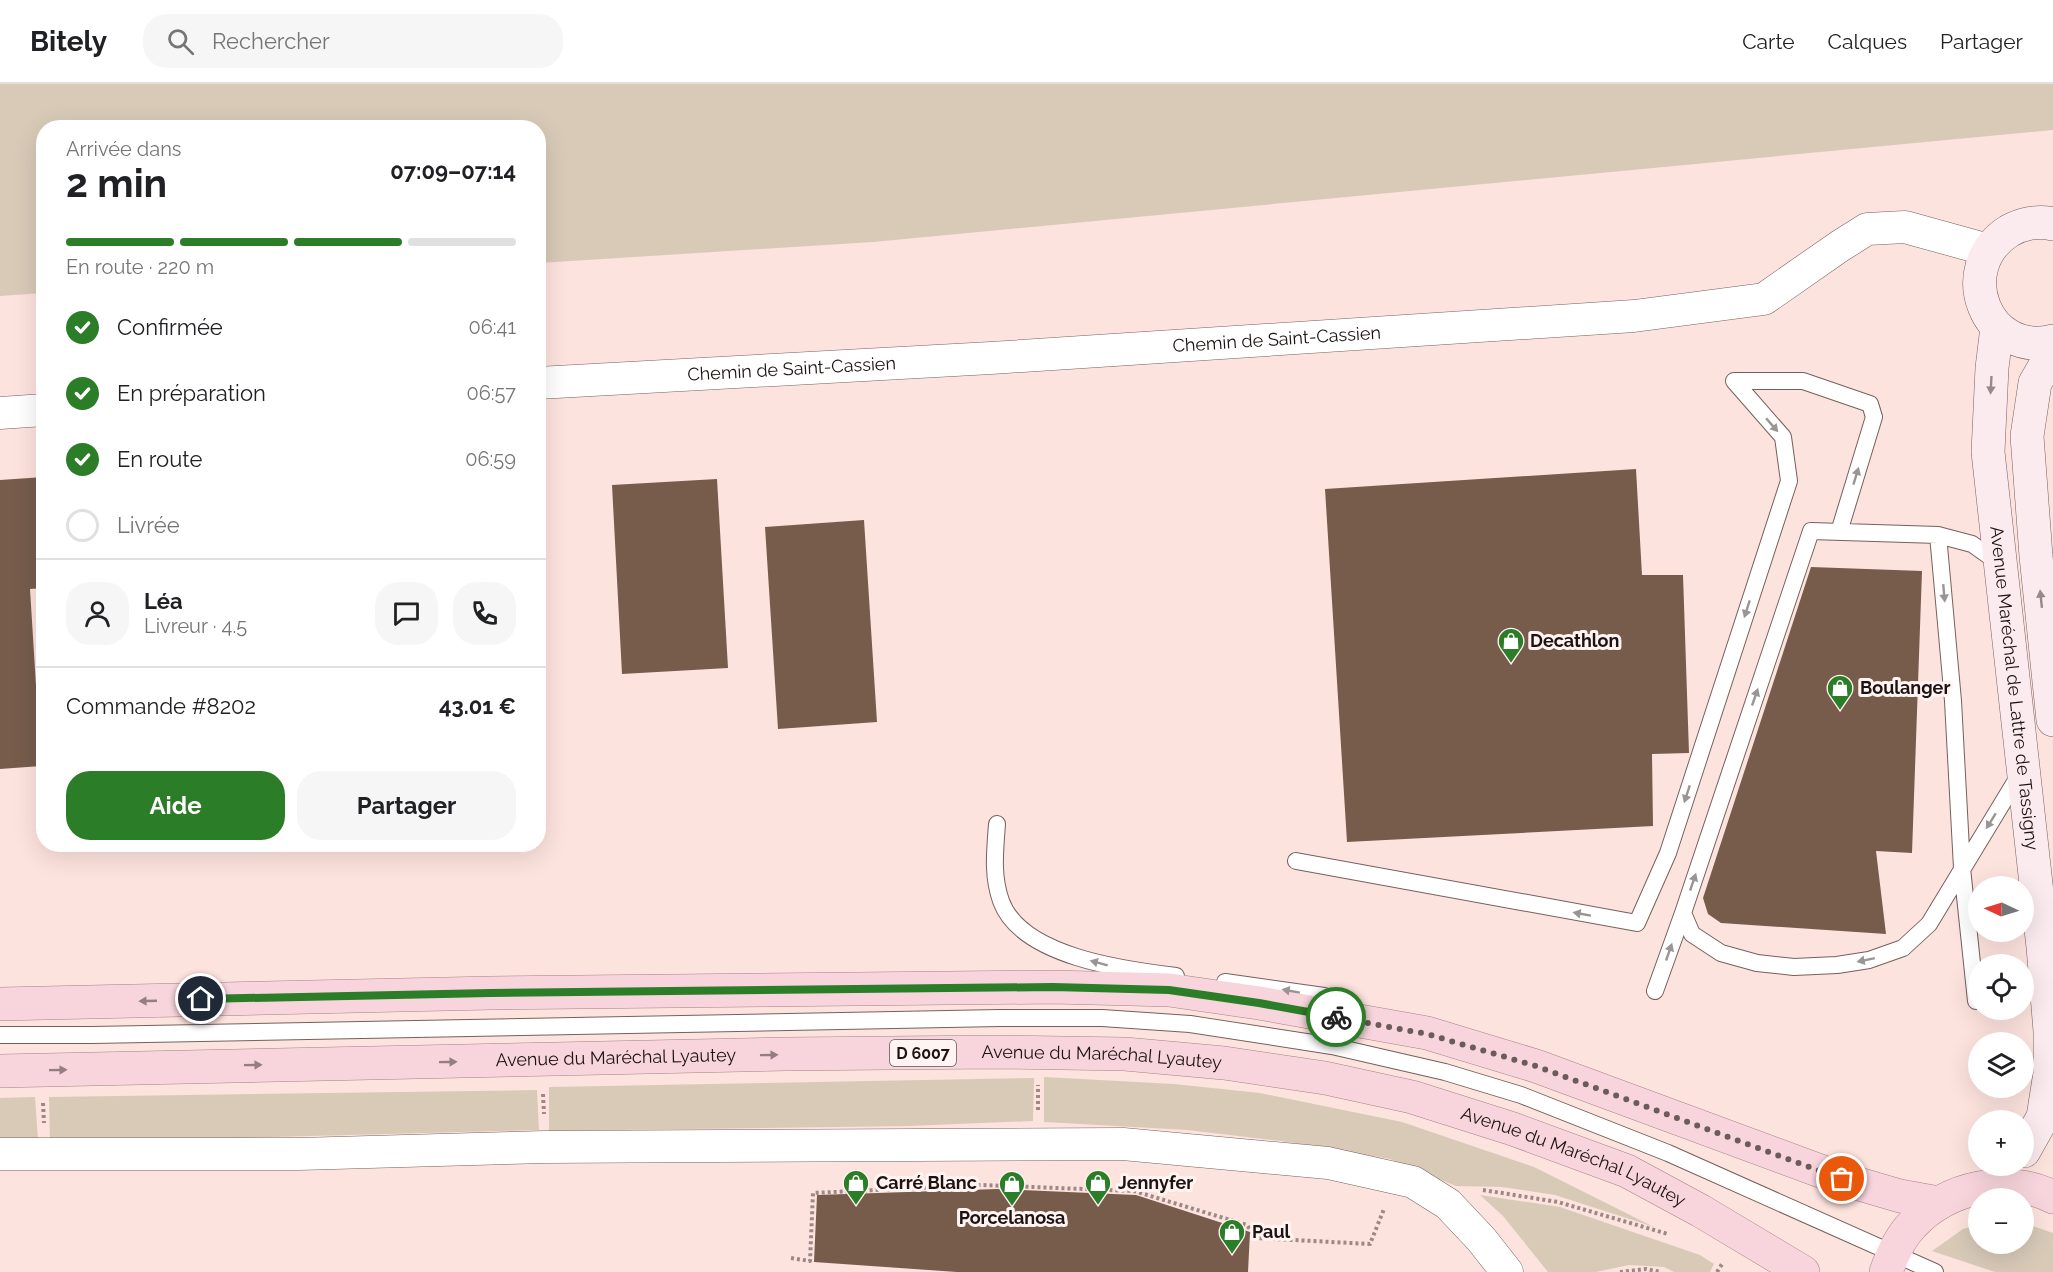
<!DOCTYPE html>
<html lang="fr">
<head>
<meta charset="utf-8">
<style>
	body { margin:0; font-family:Raleway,sans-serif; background:#f6f6f6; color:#202124; height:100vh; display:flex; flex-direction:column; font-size:22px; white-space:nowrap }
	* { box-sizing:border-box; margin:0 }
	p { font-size:20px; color:#757577 }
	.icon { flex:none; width:33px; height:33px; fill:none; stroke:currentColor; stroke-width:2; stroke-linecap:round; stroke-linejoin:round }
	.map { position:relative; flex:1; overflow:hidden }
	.side { position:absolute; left:36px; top:36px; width:510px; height:732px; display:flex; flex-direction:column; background:#fff; border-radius:24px; box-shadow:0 6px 24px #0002 }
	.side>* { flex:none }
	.needle { width:39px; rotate:274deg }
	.fabs { position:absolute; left:1968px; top:792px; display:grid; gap:12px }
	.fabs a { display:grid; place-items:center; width:66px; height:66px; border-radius:50%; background:#fff; box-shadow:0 6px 24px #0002; font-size:30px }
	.pin { position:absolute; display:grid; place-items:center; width:51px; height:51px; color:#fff; margin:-26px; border:3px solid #fff; border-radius:50%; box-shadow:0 2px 6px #0007 }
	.courier { position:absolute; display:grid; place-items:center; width:60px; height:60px; margin:-30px; border:4px solid #2b7d28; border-radius:50%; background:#fff; color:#222; box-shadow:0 2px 8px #0007 }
	.overview em { font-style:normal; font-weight:700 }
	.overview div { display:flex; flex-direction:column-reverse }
	.overview { display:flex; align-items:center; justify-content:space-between; height:102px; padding:0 30px }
	h1 { font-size:39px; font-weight:700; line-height:45px }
	.bar { display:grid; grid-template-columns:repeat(4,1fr); gap:9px 6px; align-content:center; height:72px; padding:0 30px }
	.bar i { height:8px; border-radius:4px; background:#e0e0e0 }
	.bar .active { background:#2b7d28 }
	.bar p { grid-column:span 4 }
	.line { display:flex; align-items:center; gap:15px; padding:0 30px; border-top:2px solid #e0e0e0 }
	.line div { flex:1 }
	.round { display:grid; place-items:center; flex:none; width:63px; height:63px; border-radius:24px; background:#f6f6f6 }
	ol { padding:0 30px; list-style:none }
	li { display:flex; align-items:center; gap:18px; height:66px }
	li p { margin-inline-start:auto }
	li .icon { padding:6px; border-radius:50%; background:#2b7d28; color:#fff; stroke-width:4 }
	li:last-child { color:#757577 }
	li i { width:33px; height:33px; border:3px solid #e0e0e0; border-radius:50% }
	.cta { display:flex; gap:12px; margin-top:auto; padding:12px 30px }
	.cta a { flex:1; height:69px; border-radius:24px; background:#2b7d28; color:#fff; font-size:24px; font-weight:700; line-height:69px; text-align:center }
	.cta a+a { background:#f6f6f6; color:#202124 }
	header { display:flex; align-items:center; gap:36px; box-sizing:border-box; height:84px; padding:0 30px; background:#fff; border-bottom:2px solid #e0e0e0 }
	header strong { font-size:28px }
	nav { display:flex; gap:33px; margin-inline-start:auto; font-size:21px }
	.search { width:420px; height:54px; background:#f6f6f6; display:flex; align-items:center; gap:15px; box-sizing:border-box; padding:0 21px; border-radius:24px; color:#757577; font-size:22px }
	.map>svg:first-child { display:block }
</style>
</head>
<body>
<header>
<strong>Bitely</strong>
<div class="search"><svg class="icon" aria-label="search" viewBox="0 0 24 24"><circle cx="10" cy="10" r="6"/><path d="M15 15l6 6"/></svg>Rechercher</div>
<nav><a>Carte</a><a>Calques</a><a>Partager</a></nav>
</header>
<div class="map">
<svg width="2053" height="1188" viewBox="0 0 2053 1188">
	<rect width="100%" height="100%" fill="#fde3de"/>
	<!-- green -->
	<path fill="#d9cab8" d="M0,0H2053V46L873,158L539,179L538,44H44L43,209L0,212Z
		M1044,993L1174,1000L1260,1009L1402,1038L1534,1083L1654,1143L1555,1111L1502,1103L1456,1102L1390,1075L1281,1057L1187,1046L1044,1038Z
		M1034,994L1033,1037L909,1042L549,1047V1003Z
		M537,1006L539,1046L50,1059L49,1013Z
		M35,1013L38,1056H0V1014Z
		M1480,1111L1560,1123L1700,1171L1714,1180L1710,1188H1674L1664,1183L1629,1181L1596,1188H1548L1503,1132Z
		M2024,1139L2053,1149V1188H1995L1932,1167L1963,1145L1978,1141V1160H2024Z"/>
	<!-- building -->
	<path fill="#775c4c" d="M1636,385L1642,491H1683L1689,669L1652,670L1653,742L1347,758L1325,405Z
		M44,393V504L30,505L41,682L0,685V396Z
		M717,395L728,584L622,590L612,401Z
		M864,436L877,638L778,645L765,443Z
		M1811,483L1922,487L1912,769L1876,767L1886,850L1721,839L1708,830L1703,814Z
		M997,1105L1136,1111L1250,1148L1248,1188H957L814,1178L817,1111Z"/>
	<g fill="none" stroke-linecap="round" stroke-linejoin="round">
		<!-- lane casing -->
		<g stroke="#76605c" stroke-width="18">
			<path id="lane" d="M1734,297H1803L1870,320L1874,333L1839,448
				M1938,451L1953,617L1962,784L1976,917
				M1999,479L1972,460L1938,451L1811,447L1683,829L1692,850L1721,869L1757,879L1794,883L1837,881L1869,876L1903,864L1929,840L2020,690
				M997,740C995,767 992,792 1001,817C1021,873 1126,886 1176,892
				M1296,777L1637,839L1668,769L1789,397L1783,353L1734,297
				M1225,898L1324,912L1353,923
				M1655,907L1683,829
				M0,951H92L1000,934H1102L1190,940L1332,962L1445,988L1521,1011L1668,1069L1935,1188"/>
		</g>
		<!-- street casing -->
		<g stroke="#76605c" stroke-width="33">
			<g id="street">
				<path id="s1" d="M538,299L991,274L1634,232L1764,215L1840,162L1867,145L1905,143L1988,166"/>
				<path d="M0,329L44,326"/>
				<path d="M0,1070H299L545,1063L1123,1060L1328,1079L1413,1098L1448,1120L1481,1155L1507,1188"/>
			</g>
		</g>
		<!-- secondary casing -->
		<g stroke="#76605c" stroke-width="34">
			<g id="secondary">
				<path d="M2053,140C2038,136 2021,140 2009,147C1951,184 1986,274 2053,257"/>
				<path id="s2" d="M1997,243L1992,284L1988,368L2043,863L2050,947V989L2043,1033L2024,1067"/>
				<path d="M2053,268L2035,299L2027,352L2036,472L2053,636"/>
			</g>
		</g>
		<!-- primary casing -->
		<g stroke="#a87f86" stroke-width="34">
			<g id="primary">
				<path d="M0,920L491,909L1053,903L1169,906L1259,919L1427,949L1536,982L1842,1095L1900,1112L1939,1119"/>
				<path id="s3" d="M0,987L786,970L994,968L1125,970L1224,979L1325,994L1412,1013L1513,1045L1627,1087L1701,1127L1803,1188"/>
				<path d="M1886,1188C1892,1171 1900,1153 1913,1140C1948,1103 2007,1090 2053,1113"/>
			</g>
		</g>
		<!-- path -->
		<path stroke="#9c8986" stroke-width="4" stroke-dasharray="3 3" stroke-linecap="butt" d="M543,1010L544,1030
			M43,1019L44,1039
			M1038,1026V1001
			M1483,1106L1558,1118L1668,1150
			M791,1174L810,1177L813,1109L981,1101L1134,1107L1247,1141L1256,1154L1370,1160L1384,1125
			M1620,1188L1646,1185L1661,1188
			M1717,1188L1722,1180"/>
		<!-- lane -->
		<use href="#lane" stroke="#fff" stroke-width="16"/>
		<!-- street -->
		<use href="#street" stroke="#fff" stroke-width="32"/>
		<!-- secondary -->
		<use href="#secondary" stroke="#fbeaee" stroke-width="33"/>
		<!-- primary -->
		<use href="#primary" stroke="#f8d5dc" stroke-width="33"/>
	</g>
	<!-- one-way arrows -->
	<defs><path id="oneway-solid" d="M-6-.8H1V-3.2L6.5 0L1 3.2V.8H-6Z" transform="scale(1.5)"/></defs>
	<g fill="#97898b">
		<use href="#oneway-solid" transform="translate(1991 301) rotate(93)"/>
		<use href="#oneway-solid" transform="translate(2041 515) rotate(-96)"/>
	</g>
	<g fill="#999594">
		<use href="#oneway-solid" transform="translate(1772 341) rotate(49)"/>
		<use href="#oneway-solid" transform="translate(1856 392) rotate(-73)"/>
		<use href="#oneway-solid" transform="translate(1944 509) rotate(85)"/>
		<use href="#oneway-solid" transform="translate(1747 525) rotate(108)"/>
		<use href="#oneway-solid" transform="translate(1755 613) rotate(-71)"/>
		<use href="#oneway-solid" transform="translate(1687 710) rotate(108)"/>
		<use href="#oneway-solid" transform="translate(1991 737) rotate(122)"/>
		<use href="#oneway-solid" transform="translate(1693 798) rotate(-71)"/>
		<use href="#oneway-solid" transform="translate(1582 830) rotate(-170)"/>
		<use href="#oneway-solid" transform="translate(1669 868) rotate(-71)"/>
		<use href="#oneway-solid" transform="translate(1866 876) rotate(168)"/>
		<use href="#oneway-solid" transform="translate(1099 879) rotate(-165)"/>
		<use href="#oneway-solid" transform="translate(1291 907) rotate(-170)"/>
	</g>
	<g fill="#957e81">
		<use href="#oneway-solid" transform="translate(148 917) rotate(178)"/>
		<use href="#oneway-solid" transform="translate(769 971) rotate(-1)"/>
		<use href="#oneway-solid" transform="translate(448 978) rotate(-1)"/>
		<use href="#oneway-solid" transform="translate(253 981) rotate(-1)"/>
		<use href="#oneway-solid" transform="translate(58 986) rotate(-1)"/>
	</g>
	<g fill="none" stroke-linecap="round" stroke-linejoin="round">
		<!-- done -->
		<path stroke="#6b5c59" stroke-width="6" stroke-dasharray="0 10.8" d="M1336,933L1427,950L1536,982L1842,1095"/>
		<!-- route -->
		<path stroke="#2b7d28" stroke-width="8" d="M201,915L490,909L1053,903L1169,906L1259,919L1336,933"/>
	</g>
	<!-- icons -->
	<defs>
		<g id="shop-pin" transform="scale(1.35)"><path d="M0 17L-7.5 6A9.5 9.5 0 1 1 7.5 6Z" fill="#2b7d28" stroke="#fff4f2"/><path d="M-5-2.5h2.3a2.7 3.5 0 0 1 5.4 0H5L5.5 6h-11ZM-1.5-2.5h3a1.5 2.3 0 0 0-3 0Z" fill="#fff"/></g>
	</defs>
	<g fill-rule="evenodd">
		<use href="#shop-pin" x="1511" y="557"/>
		<use href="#shop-pin" x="1840" y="604"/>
		<use href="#shop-pin" x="856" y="1099"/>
		<use href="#shop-pin" x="1098" y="1099"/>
		<use href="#shop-pin" x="1012" y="1100"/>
		<use href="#shop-pin" x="1232" y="1148"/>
	</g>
	<g text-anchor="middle" stroke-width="6" stroke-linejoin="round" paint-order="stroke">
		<!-- shield labels -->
		<rect fill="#fff4f2" stroke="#605655" stroke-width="1.5" x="890" y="956" width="66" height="26" rx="4.5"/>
		<g font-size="16" font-weight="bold" fill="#1c1312">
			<text x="923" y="975">D 6007</text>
		</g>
		<!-- street labels -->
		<g font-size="18" fill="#1c1312" stroke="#fff4f2">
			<text dy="6" stroke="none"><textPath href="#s1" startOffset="740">Chemin de Saint-Cassien</textPath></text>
			<text dy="6" stroke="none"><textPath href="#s1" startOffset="254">Chemin de Saint-Cassien</textPath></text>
			<text dy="6" stroke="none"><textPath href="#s2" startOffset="363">Avenue Maréchal de Lattre de Tassigny</textPath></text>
			<text dy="6" stroke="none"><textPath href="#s3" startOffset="616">Avenue du Maréchal Lyautey</textPath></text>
			<text dy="6" stroke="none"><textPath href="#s3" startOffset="1102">Avenue du Maréchal Lyautey</textPath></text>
			<text dy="6" stroke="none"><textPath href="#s3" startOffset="1588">Avenue du Maréchal Lyautey</textPath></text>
		</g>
		<!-- poi labels -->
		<g font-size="18" font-weight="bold" fill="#1c1312" stroke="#fff4f2" text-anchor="start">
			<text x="1530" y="563">Decathlon</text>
			<text x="1860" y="610">Boulanger</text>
			<text x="876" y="1105">Carré Blanc</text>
			<text x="1118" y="1105">Jennyfer</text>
			<text x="1012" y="1140" text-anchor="middle">Porcelanosa</text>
			<text x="1252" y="1154">Paul</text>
		</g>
	</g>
</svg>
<div class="fabs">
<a><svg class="needle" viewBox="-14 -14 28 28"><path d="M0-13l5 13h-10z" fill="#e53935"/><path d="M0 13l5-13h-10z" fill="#757577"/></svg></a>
<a><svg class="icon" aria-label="locate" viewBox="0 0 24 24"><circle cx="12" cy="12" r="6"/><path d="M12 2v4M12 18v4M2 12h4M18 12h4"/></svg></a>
<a><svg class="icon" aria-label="layers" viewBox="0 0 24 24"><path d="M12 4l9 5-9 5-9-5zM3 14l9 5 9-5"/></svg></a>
<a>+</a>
<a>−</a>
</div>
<div class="pin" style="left:1842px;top:1095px;background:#ea580c"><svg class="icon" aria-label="bag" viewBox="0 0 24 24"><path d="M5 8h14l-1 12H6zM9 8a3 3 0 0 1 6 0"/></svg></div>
<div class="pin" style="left:201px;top:915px;background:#1f2937"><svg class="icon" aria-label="home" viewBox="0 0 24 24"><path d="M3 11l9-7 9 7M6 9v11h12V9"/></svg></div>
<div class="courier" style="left:1336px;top:933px"><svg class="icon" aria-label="bike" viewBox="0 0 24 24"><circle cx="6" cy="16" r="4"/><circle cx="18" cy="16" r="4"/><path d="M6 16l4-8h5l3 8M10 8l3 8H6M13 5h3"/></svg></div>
<section class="side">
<div class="overview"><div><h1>2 min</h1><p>Arrivée dans</p></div><em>07:09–07:14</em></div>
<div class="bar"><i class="active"></i><i class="active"></i><i class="active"></i><i></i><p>En route · 220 m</p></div>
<ol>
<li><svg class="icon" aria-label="check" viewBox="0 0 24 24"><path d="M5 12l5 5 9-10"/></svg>Confirmée<p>06:41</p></li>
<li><svg class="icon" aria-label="check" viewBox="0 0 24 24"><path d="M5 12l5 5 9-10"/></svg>En préparation<p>06:57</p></li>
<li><svg class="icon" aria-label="check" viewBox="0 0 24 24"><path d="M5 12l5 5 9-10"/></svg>En route<p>06:59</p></li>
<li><i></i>Livrée</li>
</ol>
<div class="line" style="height:108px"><a class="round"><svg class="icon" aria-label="person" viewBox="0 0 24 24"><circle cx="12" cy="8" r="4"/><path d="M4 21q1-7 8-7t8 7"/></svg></a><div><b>Léa</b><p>Livreur · 4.5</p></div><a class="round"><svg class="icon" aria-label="chat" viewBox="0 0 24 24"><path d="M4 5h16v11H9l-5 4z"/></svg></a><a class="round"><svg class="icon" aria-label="phone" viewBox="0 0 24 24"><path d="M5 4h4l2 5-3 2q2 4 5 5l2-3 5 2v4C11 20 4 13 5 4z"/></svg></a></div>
<div class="line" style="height:78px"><div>Commande #8202</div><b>43.01 €</b></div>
<div class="cta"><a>Aide</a><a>Partager</a></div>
</section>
</div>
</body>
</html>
